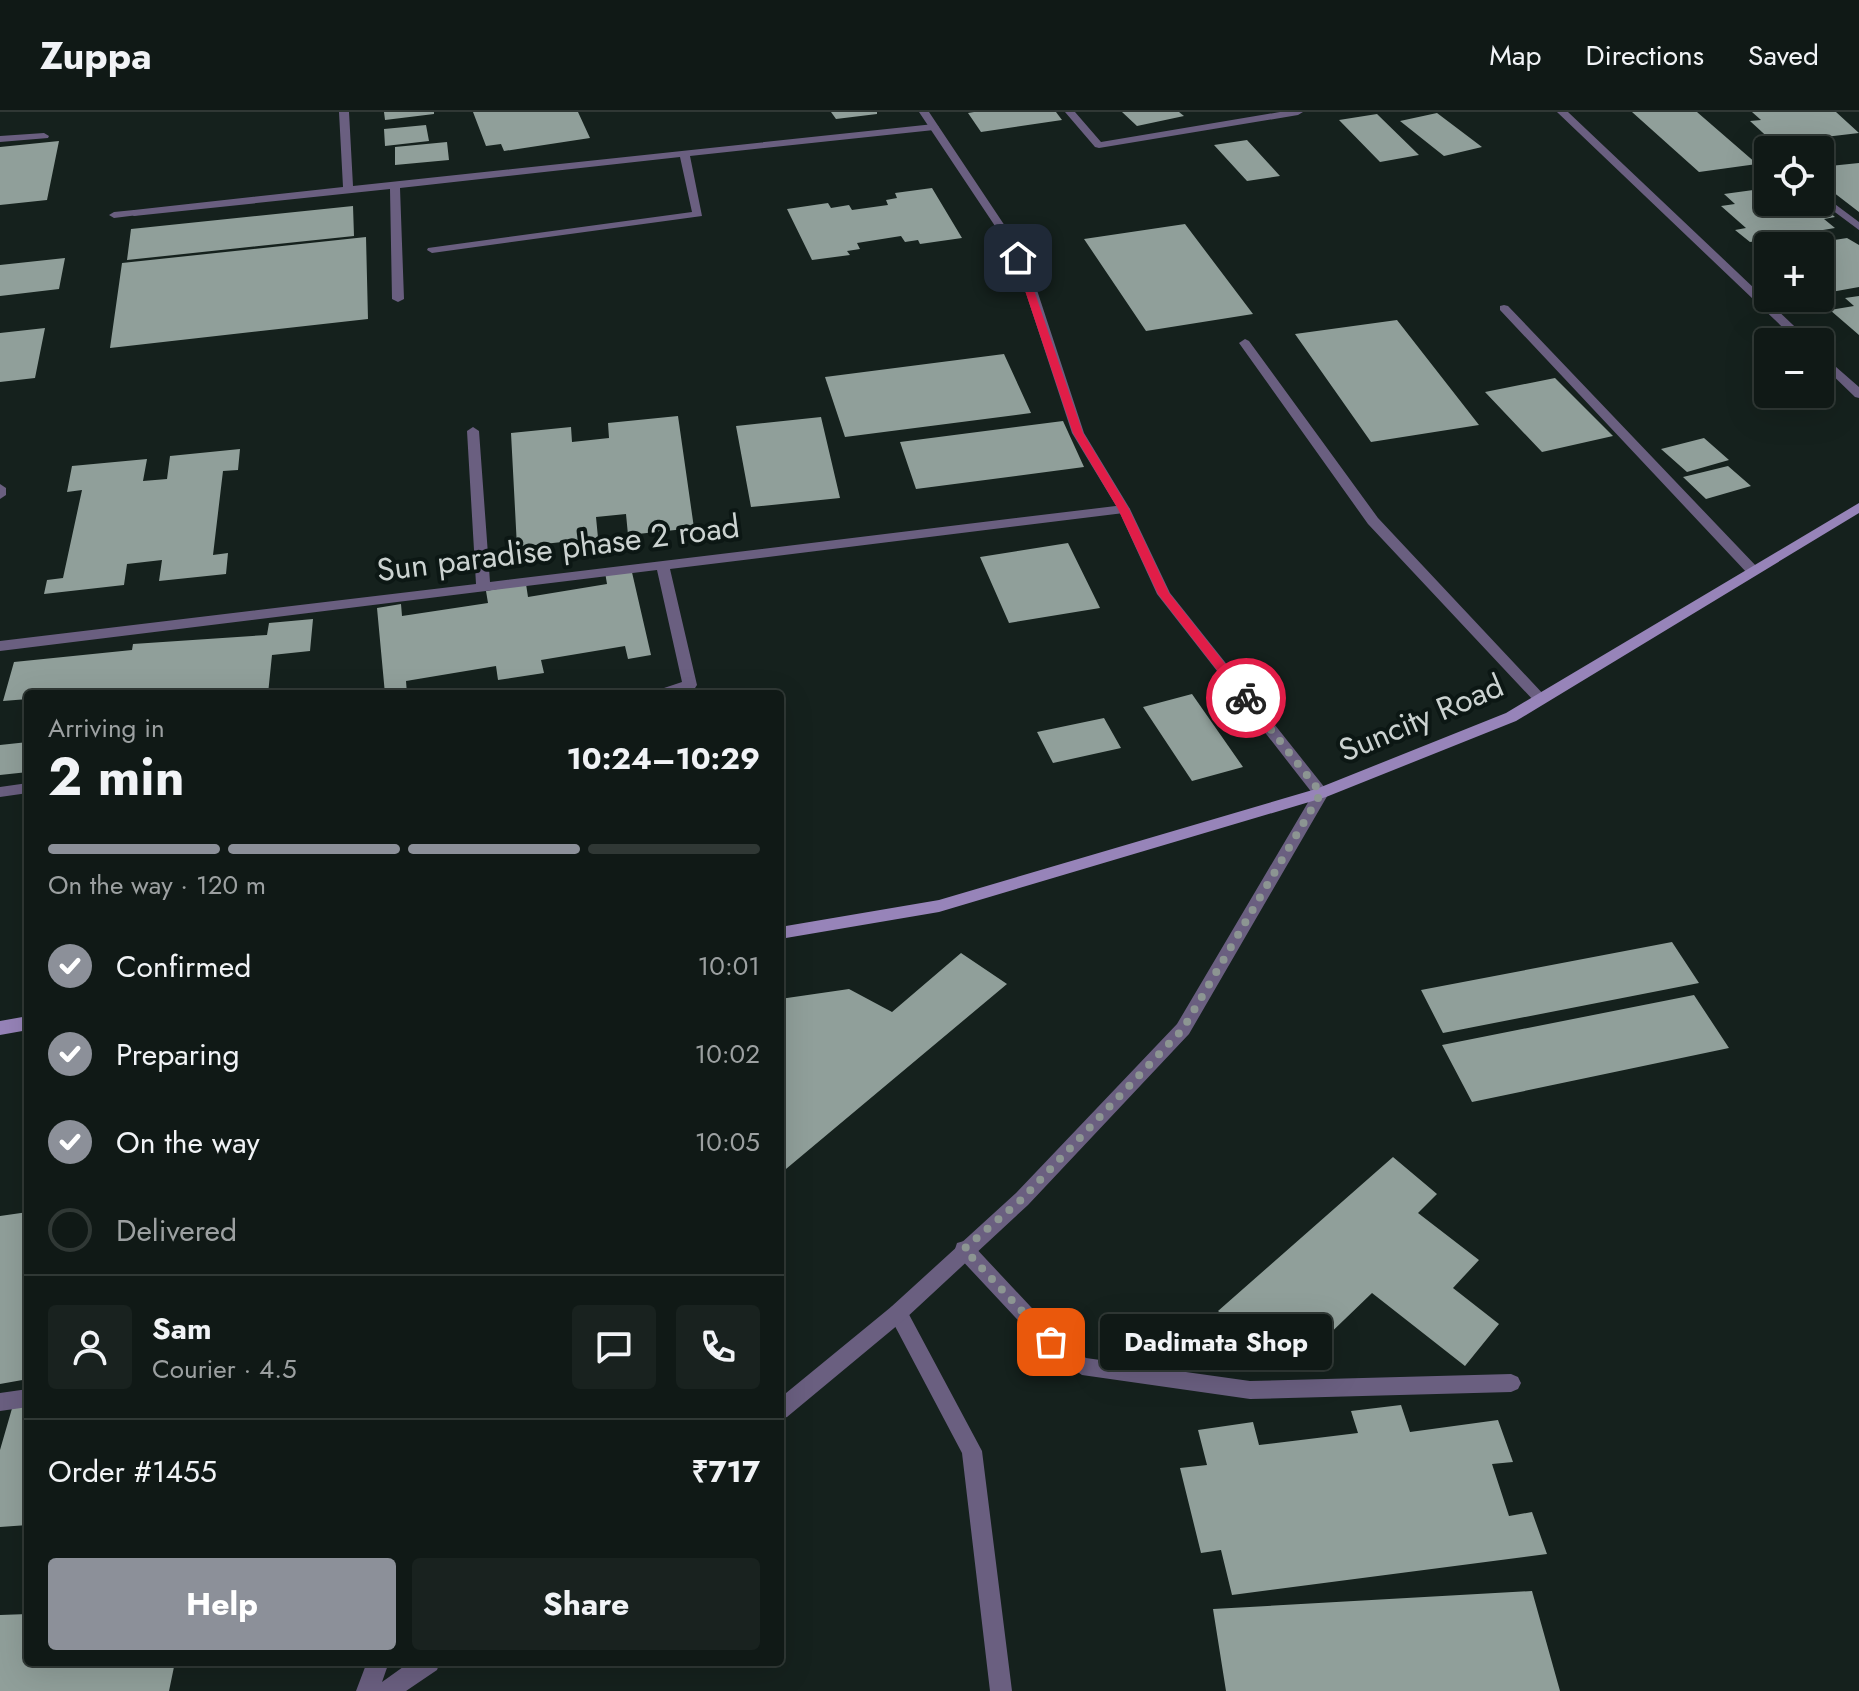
<!DOCTYPE html>
<html lang="en">
<head>
<meta charset="utf-8">
<style>
	body { margin:0; font-family:Jost,sans-serif; background:#19221f; color:#f1f3f6; height:100vh; display:flex; flex-direction:column; font-size:30px; white-space:nowrap }
	* { box-sizing:border-box; margin:0 }
	p { font-size:26px; color:#9ca0a1 }
	.icon { flex:none; width:44px; height:44px; fill:none; stroke:currentColor; stroke-width:2; stroke-linecap:round; stroke-linejoin:round }
	.map { position:relative; flex:1; overflow:hidden }
	.sheet { position:absolute; left:24px; top:578px; width:760px; height:976px; display:flex; flex-direction:column; background:#101916; border-radius:8px; box-shadow:0 8px 32px #0002,0 0 0 2px #303835 }
	.sheet>* { flex:none }
	.controls { position:absolute; left:1754px; top:24px; display:grid; gap:16px }
	.controls a { display:grid; place-items:center; width:80px; height:80px; border-radius:8px; background:#101916; box-shadow:0 8px 32px #0002,0 0 0 2px #303835; font-size:40px }
	.pin { position:absolute; display:grid; place-items:center; width:68px; height:68px; color:#fff; margin:-34px; border-radius:16px; box-shadow:0 4px 12px #0006 }
	.courier { position:absolute; display:grid; place-items:center; width:80px; height:80px; margin:-40px; border:6px solid #e11d48; border-radius:50%; background:#fff; color:#222; box-shadow:0 2px 10px #0007 }
	.bubble { position:absolute; height:56px; border-radius:8px; background:#101916; box-shadow:0 8px 32px #0002,0 0 0 2px #303835; font-size:26px; font-weight:700; line-height:56px; text-align:center }
	.headline em { font-style:normal; font-weight:700 }
	.headline div { display:flex; flex-direction:column-reverse }
	.headline { display:flex; align-items:center; justify-content:space-between; height:136px; padding:0 24px }
	h1 { font-size:52px; font-weight:700; line-height:60px }
	.bar { display:grid; grid-template-columns:repeat(4,1fr); gap:12px 8px; align-content:center; height:96px; padding:0 24px }
	.bar i { height:10px; border-radius:6px; background:#303835 }
	.bar .active { background:#8c9099 }
	.bar p { grid-column:span 4 }
	.line { display:flex; align-items:center; gap:20px; padding:0 24px; border-top:2px solid #303835 }
	.line div { flex:1 }
	.round { display:grid; place-items:center; flex:none; width:84px; height:84px; border-radius:8px; background:#19221f }
	ol { padding:0 24px; list-style:none }
	li { display:flex; align-items:center; gap:24px; height:88px }
	li p { margin-inline-start:auto }
	li .icon { padding:8px; border-radius:50%; background:#8c9099; color:#fff; stroke-width:4 }
	li:last-child { color:#9ca0a1 }
	li i { width:44px; height:44px; border:4px solid #303835; border-radius:50% }
	.action { display:flex; gap:16px; margin-top:auto; padding:16px 24px }
	.action a { flex:1; height:92px; border-radius:8px; background:#8c9099; color:#fff; font-size:32px; font-weight:700; line-height:92px; text-align:center }
	.action a+a { background:#19221f; color:#f1f3f6 }
	header { display:flex; align-items:center; gap:48px; box-sizing:border-box; height:112px; padding:0 40px; background:#101916; border-bottom:2px solid #303835 }
	header strong { font-size:38px }
	nav { display:flex; gap:44px; margin-inline-start:auto; font-size:28px }
	.map>svg:first-child { display:block }
</style>
</head>
<body>
<header>
<strong>Zuppa</strong>
<nav><a>Map</a><a>Directions</a><a>Saved</a></nav>
</header>
<div class="map">
<svg width="1859" height="1579" viewBox="0 0 1859 1579">
	<rect width="100%" height="100%" fill="#15211d"/>
	<!-- building -->
	<path fill="#909f9a" d="M384,0H434V2L385,8Z
		M473,0H578L590,26L504,39L501,32L486,34Z
		M831,0H877V2L836,7Z
		M974,0H1056L1062,8L981,20L968,1Z
		M1122,0H1179L1184,4L1137,14Z
		M1632,0H1697L1757,52L1699,60Z
		M1752,0H1836L1859,21L1774,31L1750,9L1761,8Z
		M1437,1L1482,35L1444,44L1400,9Z
		M1377,2L1419,43L1380,50L1339,8Z
		M426,13L429,29L385,34L384,17Z
		M1247,28L1280,64L1247,69L1214,33Z
		M59,29L47,88L0,93V35Z
		M447,30L449,48L395,53V35Z
		M1859,51V100L1820,70V55Z
		M932,76L962,126L920,132L918,128L905,130L901,124L857,131L860,137L847,139L850,143L812,148L787,97L828,91L831,96L849,93L852,98L888,93L886,88L897,86L895,81Z
		M1768,76V90H1817L1835,105L1824,107L1835,116L1750,130L1735,118L1746,116L1721,94L1735,92L1724,82Z
		M353,94L354,124L127,148L131,117Z
		M1185,112L1253,202L1146,219L1084,127Z
		M366,125L368,207L110,236L122,151Z
		M1847,126L1859,133V175L1820,182V134L1809,132Z
		M65,146L59,177L0,184V153Z
		M1859,184V223L1830,198L1854,194L1845,186Z
		M1397,208L1479,313L1371,330L1295,222Z
		M45,216L35,266L0,270V221Z
		M1004,242L1031,301L845,325L825,265Z
		M1555,266L1613,324L1542,340L1485,280Z
		M678,304L694,416L628,423L626,402L596,405L598,426L517,435L511,321L571,315L572,330L609,326L608,311Z
		M821,305L840,386L751,395L736,314Z
		M1063,309L1084,355L916,377L900,330Z
		M1704,326L1729,348L1687,360L1661,337Z
		M240,337L238,358L223,359L213,443L228,441L226,462L159,469L162,448L127,452L124,473L44,482L47,468L63,466L82,378L67,380L72,354L147,347L143,369L167,367L170,344Z
		M1728,354L1751,374L1706,387L1683,365Z
		M1068,431L1100,496L1009,511L980,445Z
		M631,456L651,543L628,547L625,534L541,548L544,561L498,568L496,554L406,569L407,582H385L377,496L401,492L402,504L488,491L486,479L526,472L528,485L607,472L605,460Z
		M313,507L310,539L272,543L268,582H28V587L3,589L14,550L132,538L133,532L267,523L269,511Z
		M1192,582L1243,655L1192,669L1143,595Z
		M1104,606L1121,636L1053,651L1037,620Z
		M28,630V660L0,663V633Z
		M1672,830L1699,871L1443,921L1421,878Z
		M961,841L1007,872L780,1062V887L849,877L892,900Z
		M1694,883L1729,936L1472,990L1442,933Z
		M1393,1045L1437,1082L1418,1101L1479,1148L1453,1176L1499,1212L1465,1254L1372,1181L1290,1260L1218,1199Z
		M28,1100V1267L0,1272V1104Z
		M28,1292V1413L0,1415V1338L13,1293Z
		M1401,1293L1410,1320L1498,1308L1513,1350L1492,1352L1509,1404L1532,1400L1547,1442L1232,1483L1221,1438L1201,1441L1180,1356L1207,1353L1198,1318L1253,1310L1259,1333L1358,1321L1351,1299Z
		M1532,1479L1560,1579H1226L1213,1497Z
		M28,1502V1550H175L169,1579H0V1503Z"/>
	<g fill="none" stroke-linecap="round" stroke-linejoin="round">
		<!-- lane -->
		<path fill="#6a5f80" fill-rule="evenodd" d="M339,0H349L353,74L934,12L939,15L934,18L690,44L702,104L432,141L427,138L428,136L692,100L680,45L400,76L404,187L398,190L392,187L390,77L134,104L129,101L134,98L343,75Z
			M473,315L479,319L490,470L1124,393L1130,397L1124,401L670,457L697,573L695,576L677,582H653L655,579L682,570L657,458L0,539V529L476,472L467,319Z
			M28,671V681L0,685V675Z
			M964,1129L971,1131L1058,1224L1086,1246L1250,1269L1511,1262L1518,1265L1521,1271L1518,1277L1511,1280L1250,1287L1082,1263L1044,1236L957,1143L955,1137L957,1131Z
			M898,1192L905,1195L982,1339L1012,1579H990L962,1341L888,1201L891,1195Z
			M28,1277V1295L0,1299V1281Z"/>
		<!-- street -->
		<path fill="#6a5f80" fill-rule="evenodd" d="M919,0H929L1015,129L1032,163L1084,321L1130,397L1170,481L1329,681L1189,922L1028,1093L905,1207L787,1305L780,1307V1286L891,1195L1016,1081L1177,912L1313,682L1157,482L1118,397L1072,321L1020,163L1005,129Z
			M1065,0H1075L1101,30L1280,0H1303L1298,3L1099,36L1095,35Z
			M1557,0H1568L1811,230H1798Z
			M44,21L49,24L48,26L0,30V24Z
			M1820,81L1859,110V118L1820,89Z
			M134,98L138,99V103L114,106L109,103L114,100Z
			M1504,193L1508,194L1758,456V462H1748L1500,198V194Z
			M1245,227L1249,229L1378,406L1545,584L1547,587L1545,590H1535L1368,412L1239,231Z
			M1820,241L1859,275V286L1855,285L1820,251Z
			M0,372L6,376V383L0,387Z
			M367,1550H389L382,1570L410,1550H440L437,1558L406,1579H356Z"/>
		<!-- secondary -->
		<path fill="#9784b9" fill-rule="evenodd" d="M1859,391V401L1516,609L1326,685L939,800L780,827V815L939,788L1316,677L1506,601Z
			M28,904V918L0,923V909Z"/>
	</g>
	<!-- route -->
	<path fill="#e11d48" d="M1018,144L1023,146L1083,321L1129,397L1169,481L1250,583V589H1241L1158,482L1118,397L1073,321L1014,146Z"/>
	<g fill="none" stroke-linecap="round" stroke-linejoin="round">
		<!-- done -->
		<path stroke="#8c9592" stroke-width="8" stroke-dasharray="0 14.4" d="M1051,1230L964,1137L1022,1087L1183,917L1321,681L1246,586"/>
	</g>
	<g text-anchor="middle" stroke-width="8" stroke-linejoin="round" paint-order="stroke">
		<!-- street labels -->
		<g font-size="32" fill="#ccd3d1" stroke="#0c1714">
			<text transform="translate(558 436) rotate(-7)" y="11">Sun paradise phase 2 road</text>
			<text transform="translate(1421 606) rotate(-23)" y="11">Suncity Road</text>
		</g>
	</g>
</svg>
<div class="controls">
<a><svg class="icon" aria-label="locate" viewBox="0 0 24 24"><circle cx="12" cy="12" r="6"/><path d="M12 2v4M12 18v4M2 12h4M18 12h4"/></svg></a>
<a>+</a>
<a>−</a>
</div>
<div class="pin" style="left:1051px;top:1230px;background:#ea580c"><svg class="icon" aria-label="bag" viewBox="0 0 24 24"><path d="M5 8h14l-1 12H6zM9 8a3 3 0 0 1 6 0"/></svg></div>
<div class="pin" style="left:1018px;top:146px;background:#1f2937"><svg class="icon" aria-label="home" viewBox="0 0 24 24"><path d="M3 11l9-7 9 7M6 9v11h12V9"/></svg></div>
<div class="courier" style="left:1246px;top:586px"><svg class="icon" aria-label="bike" viewBox="0 0 24 24"><circle cx="6" cy="16" r="4"/><circle cx="18" cy="16" r="4"/><path d="M6 16l4-8h5l3 8M10 8l3 8H6M13 5h3"/></svg></div>
<div class="bubble" style="left:1100px;top:1202px;width:232px">Dadimata Shop</div>
<section class="sheet">
<div class="headline"><div><h1>2 min</h1><p>Arriving in</p></div><em>10:24–10:29</em></div>
<div class="bar"><i class="active"></i><i class="active"></i><i class="active"></i><i></i><p>On the way · 120 m</p></div>
<ol>
<li><svg class="icon" aria-label="check" viewBox="0 0 24 24"><path d="M5 12l5 5 9-10"/></svg>Confirmed<p>10:01</p></li>
<li><svg class="icon" aria-label="check" viewBox="0 0 24 24"><path d="M5 12l5 5 9-10"/></svg>Preparing<p>10:02</p></li>
<li><svg class="icon" aria-label="check" viewBox="0 0 24 24"><path d="M5 12l5 5 9-10"/></svg>On the way<p>10:05</p></li>
<li><i></i>Delivered</li>
</ol>
<div class="line" style="height:144px"><a class="round"><svg class="icon" aria-label="person" viewBox="0 0 24 24"><circle cx="12" cy="8" r="4"/><path d="M4 21q1-7 8-7t8 7"/></svg></a><div><b>Sam</b><p>Courier · 4.5</p></div><a class="round"><svg class="icon" aria-label="chat" viewBox="0 0 24 24"><path d="M4 5h16v11H9l-5 4z"/></svg></a><a class="round"><svg class="icon" aria-label="phone" viewBox="0 0 24 24"><path d="M5 4h4l2 5-3 2q2 4 5 5l2-3 5 2v4C11 20 4 13 5 4z"/></svg></a></div>
<div class="line" style="height:104px"><div>Order #1455</div><b>₹717</b></div>
<div class="action"><a>Help</a><a>Share</a></div>
</section>
</div>
</body>
</html>
